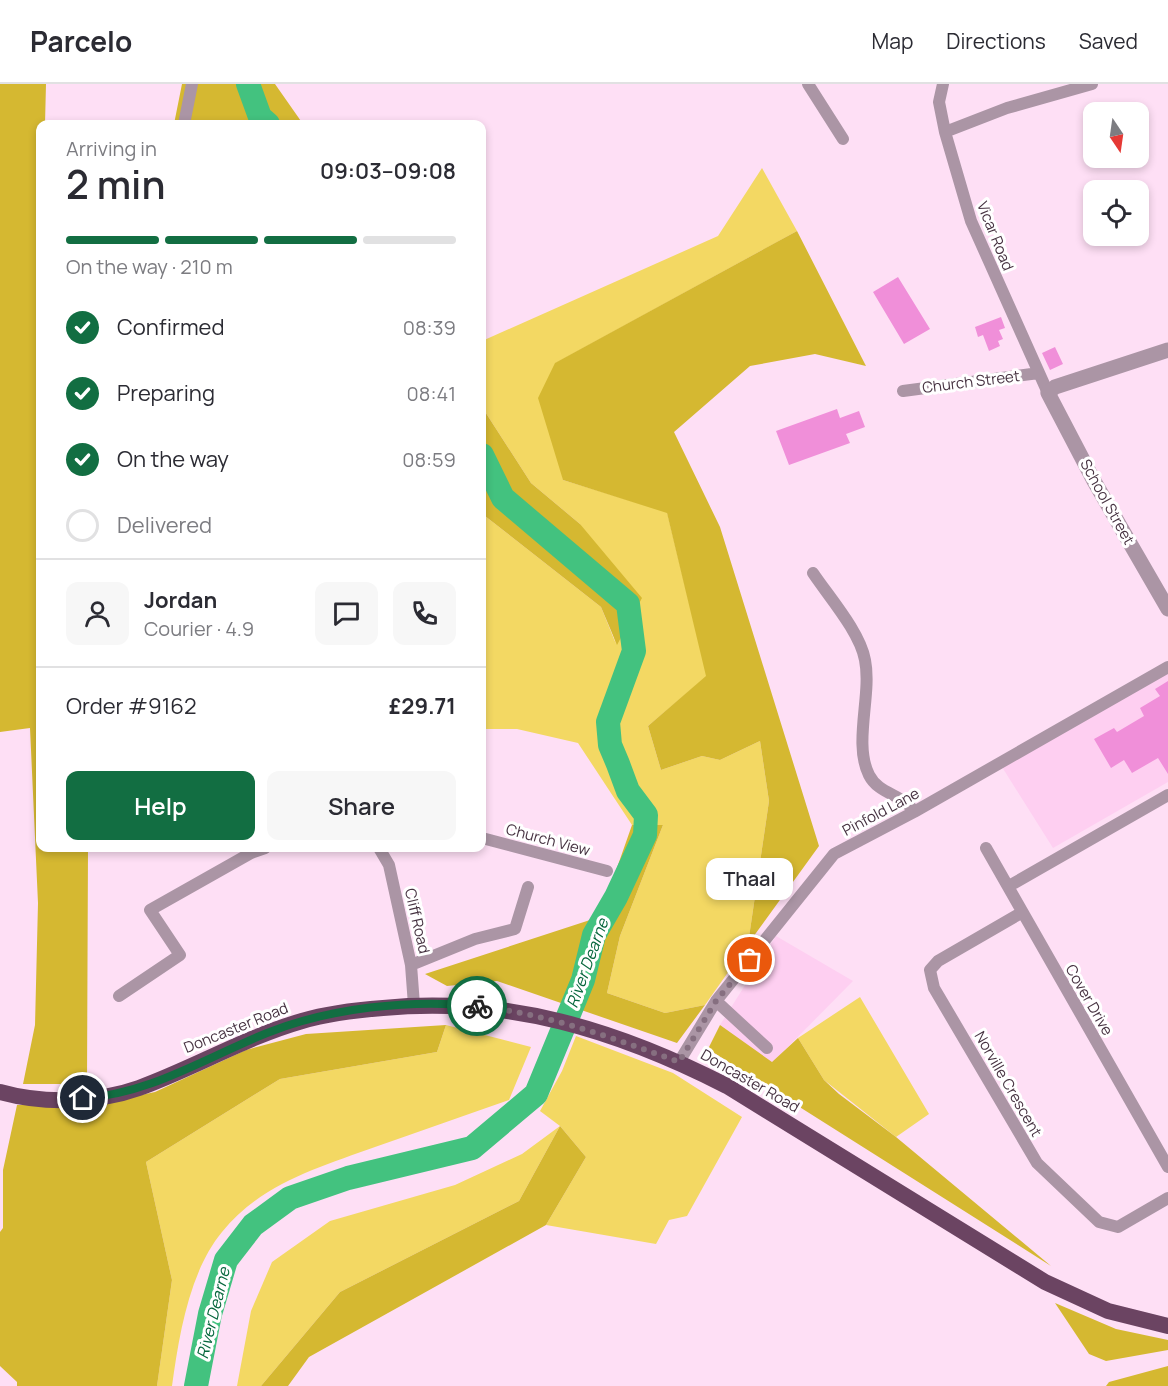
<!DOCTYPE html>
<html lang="en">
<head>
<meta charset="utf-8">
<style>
	body { margin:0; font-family:Manrope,sans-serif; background:#f7f7f7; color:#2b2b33; height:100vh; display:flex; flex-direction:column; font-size:22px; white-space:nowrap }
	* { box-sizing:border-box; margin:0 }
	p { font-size:20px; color:#7c7c81 }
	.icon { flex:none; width:33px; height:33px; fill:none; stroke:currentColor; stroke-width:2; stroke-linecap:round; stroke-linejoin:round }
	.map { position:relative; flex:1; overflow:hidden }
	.side { position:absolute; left:36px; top:36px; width:450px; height:732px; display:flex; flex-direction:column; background:#fff; border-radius:12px; box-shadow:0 3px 9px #0003 }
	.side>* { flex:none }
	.needle { width:39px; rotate:167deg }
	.buttons { position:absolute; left:1083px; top:18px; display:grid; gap:12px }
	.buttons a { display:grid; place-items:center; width:66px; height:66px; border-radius:12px; background:#fff; box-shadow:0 3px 9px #0003; font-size:30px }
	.pin { position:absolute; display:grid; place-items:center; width:51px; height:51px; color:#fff; margin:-26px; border:3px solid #fff; border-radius:50%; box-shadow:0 2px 6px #0007 }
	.courier { position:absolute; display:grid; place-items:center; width:60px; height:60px; margin:-30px; border:4px solid #126e42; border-radius:50%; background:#fff; color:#222; box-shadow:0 2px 8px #0007 }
	.bubble { position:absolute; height:42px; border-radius:12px; background:#fff; box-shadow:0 3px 9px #0003; font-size:20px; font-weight:600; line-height:42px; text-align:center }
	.summary em { font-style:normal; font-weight:600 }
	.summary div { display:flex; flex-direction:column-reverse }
	.summary { display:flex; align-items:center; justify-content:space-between; height:102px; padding:0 30px }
	h1 { font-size:39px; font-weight:600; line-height:45px }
	.bar { display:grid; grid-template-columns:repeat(4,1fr); gap:9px 6px; align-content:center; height:72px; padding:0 30px }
	.bar i { height:8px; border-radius:4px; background:#e1e1e2 }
	.bar .on { background:#126e42 }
	.bar p { grid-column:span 4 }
	.line { display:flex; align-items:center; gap:15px; padding:0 30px; border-top:2px solid #e1e1e2 }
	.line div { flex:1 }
	.round { display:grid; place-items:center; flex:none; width:63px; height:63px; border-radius:12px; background:#f7f7f7 }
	ol { padding:0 30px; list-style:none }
	li { display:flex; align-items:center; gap:18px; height:66px }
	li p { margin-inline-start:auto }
	li .icon { padding:6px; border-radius:50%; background:#126e42; color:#fff; stroke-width:4 }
	li:last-child { color:#7c7c81 }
	li i { width:33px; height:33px; border:3px solid #e1e1e2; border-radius:50% }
	.primary-button { display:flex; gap:12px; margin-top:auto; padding:12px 30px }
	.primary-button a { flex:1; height:69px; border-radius:12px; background:#126e42; color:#fff; font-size:24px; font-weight:600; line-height:69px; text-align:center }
	.primary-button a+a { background:#f7f7f7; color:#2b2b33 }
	header { display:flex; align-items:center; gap:36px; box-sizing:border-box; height:84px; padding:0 30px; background:#fff; border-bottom:2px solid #e1e1e2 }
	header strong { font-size:28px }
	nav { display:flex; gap:33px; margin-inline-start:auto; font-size:21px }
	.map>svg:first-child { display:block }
</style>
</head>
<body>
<header>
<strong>Parcelo</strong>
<nav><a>Map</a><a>Directions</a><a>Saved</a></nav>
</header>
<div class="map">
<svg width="1168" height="1302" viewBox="0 0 1168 1302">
	<rect width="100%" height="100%" fill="#fedff5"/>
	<!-- built -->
	<path fill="#fecff1" d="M1168,589V698L1053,764L1002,683Z
		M776,852L853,897L772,979L720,941Z"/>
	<!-- green -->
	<path fill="#f3d863" d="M762,84L797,147L556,279L563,396L667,428L707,592L648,642L661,686L702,672L720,676L760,657L769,717L748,860L705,921L665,929L607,909L620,852L663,741H632L578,659L517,645H482V424L485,432L601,523L616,560L580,440L531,399L482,323V257L718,152Z
		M860,913L929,1030L896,1053L824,996L798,954Z
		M446,941L531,963L509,1016C464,1032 420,1047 375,1063C320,1083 260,1100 222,1148C189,1188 179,1252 172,1302H157L172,1196L146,1078L280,995L437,968Z
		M576,952L673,989L742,1033L687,1132L669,1136L656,1160L546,1141L586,1073L560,1042L519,1117L340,1208L261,1302H237L251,1227L272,1178L330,1137L455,1101L522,1070L560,1042L540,1027L562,987Z"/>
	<!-- forest -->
	<path fill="#d5b831" d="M0,0H46L45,40H40V764H88L87,1000H23L35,941L38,819L30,644L0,648Z
		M182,0H275L303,40H174Z
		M797,147L866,282L815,270L750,282L674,348L720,443L819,762L748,860L769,717L760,657L720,676L702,672L661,686L648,642L706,592L667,429L563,396L538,314L555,279Z
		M482,323L531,399L580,440L642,514L617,561L601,523L485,432L482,424Z
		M632,741H663L620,852L607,909L665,929L705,921L677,959L497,897L447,902L425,890L590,836L612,798Z
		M446,941L437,968L280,995L146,1078L172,1196L157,1302H17V1298L0,1282V1148L3,1144V1086L17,1021H94L155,1008L246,966L306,950Z
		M720,941L772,978L798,954L824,996L839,1010L896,1053L1051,1182L708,965Z
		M560,1042L586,1073L546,1141L309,1273L288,1302H261L340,1208L519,1117Z
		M1055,1219L1116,1245L1168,1256V1266L1106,1277L1089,1270Z
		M1168,1282V1302H1106L1109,1298Z"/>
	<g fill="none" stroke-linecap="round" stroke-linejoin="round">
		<!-- river -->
		<path stroke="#43c27f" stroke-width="24" d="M248,0L260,33L268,40
			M196,1302L210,1230L226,1176L253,1141L290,1114L348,1094L472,1064L536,1010L583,896L594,851L616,813L645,751L646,731L628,707L618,680L610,661L608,638L634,567L628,520L503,414L482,371"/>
	</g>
	<!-- building -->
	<path fill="#f08fd9" d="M898,193L930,245L904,260L873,208Z
		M1001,233L1005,244L999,246L1003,255L998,257L1000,262L989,267L983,251L978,253L975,243Z
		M1055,263L1063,280L1050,286L1042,269Z
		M837,325L840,334L859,327L865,343L846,350L850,359L789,381L776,347Z
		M1168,597V690L1158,674L1132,689L1124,676L1111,684L1094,655L1114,644L1117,648L1144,632L1140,624L1160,612L1155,605Z"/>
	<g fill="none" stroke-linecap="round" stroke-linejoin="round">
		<!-- minor -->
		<path stroke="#ab95a5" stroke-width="12" d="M808,0L843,55
			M943,0L939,18L945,48L971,137L1048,309
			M184,40L192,0
			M945,48L1007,24L1092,0
			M903,307L1039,289
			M813,489C829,513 860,548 865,576C872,611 853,659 869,691C879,711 904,710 914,728
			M482,754L607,787
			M379,764L389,781L411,881L414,921
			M986,764L1168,1083
			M1009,802L1168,711
			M1021,829L938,877L930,886L934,904L1037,1079L1099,1138L1118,1143L1168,1114
			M411,881L475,855L515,845L528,803
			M119,912L180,871L150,826L251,769L265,764
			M716,917L767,964
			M679,978L716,917L834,770L914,728L1168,583"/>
		<!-- tertiary -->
		<path stroke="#ab95a5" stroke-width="15" d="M1168,266L1055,303L1048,309L1094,397L1168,525"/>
		<!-- trunk -->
		<path stroke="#6b4462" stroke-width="16" d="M0,1008C42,1020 97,1019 139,1004C194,984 246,953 302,937C329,929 356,926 383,924C508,912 617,946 727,1002L1045,1198L1108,1227L1168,1242"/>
	</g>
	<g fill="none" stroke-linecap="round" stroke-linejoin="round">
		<!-- done -->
		<path stroke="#866f80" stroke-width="6" stroke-dasharray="0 10.8" d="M477,922C548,930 613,954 679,978L716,917L750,876"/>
		<!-- route -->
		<path stroke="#126e42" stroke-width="8" d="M83,1014C148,1011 207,973 267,949C329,924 410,915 477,922"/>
	</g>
	<g text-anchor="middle" stroke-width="6" stroke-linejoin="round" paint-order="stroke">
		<!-- street labels -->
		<g font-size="15" fill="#463241" stroke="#fff">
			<text transform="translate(995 152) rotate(68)" y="5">Vicar Road</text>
			<text transform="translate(971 298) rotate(-7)" y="5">Church Street</text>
			<text transform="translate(1107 418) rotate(61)" y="5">School Street</text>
			<text transform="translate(881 728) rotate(-28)" y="5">Pinfold Lane</text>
			<text transform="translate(548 756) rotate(15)" y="5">Church View</text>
			<text transform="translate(417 837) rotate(77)" y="5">Cliff Road</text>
			<text transform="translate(1089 916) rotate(60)" y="5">Cover Drive</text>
			<text transform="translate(236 944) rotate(-22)" y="5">Doncaster Road</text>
			<text transform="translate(750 997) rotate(30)" y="5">Doncaster Road</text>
			<text transform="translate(1008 1000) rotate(60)" y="5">Norville Crescent</text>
		</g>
		<!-- water labels -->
		<g font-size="16" font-style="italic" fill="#07673d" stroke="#fff">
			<text transform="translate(587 879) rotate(-70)" y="6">River Dearne</text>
			<text transform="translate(213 1229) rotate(-76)" y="6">River Dearne</text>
		</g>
	</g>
</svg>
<div class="buttons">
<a><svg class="needle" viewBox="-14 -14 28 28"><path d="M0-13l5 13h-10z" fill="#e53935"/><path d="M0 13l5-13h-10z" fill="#7c7c81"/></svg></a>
<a><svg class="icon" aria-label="locate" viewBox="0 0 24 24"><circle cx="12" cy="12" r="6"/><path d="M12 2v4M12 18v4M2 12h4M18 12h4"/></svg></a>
</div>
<div class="pin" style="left:750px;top:876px;background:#ea580c"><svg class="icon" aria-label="bag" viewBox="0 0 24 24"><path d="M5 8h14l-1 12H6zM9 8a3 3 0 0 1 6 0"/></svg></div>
<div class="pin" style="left:83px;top:1014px;background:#1f2937"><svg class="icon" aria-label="home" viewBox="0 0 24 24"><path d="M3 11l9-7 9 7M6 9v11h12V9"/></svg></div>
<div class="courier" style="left:477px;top:922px"><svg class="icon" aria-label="bike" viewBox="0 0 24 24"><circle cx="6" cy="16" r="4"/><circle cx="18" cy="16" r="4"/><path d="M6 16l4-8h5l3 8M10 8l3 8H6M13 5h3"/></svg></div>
<div class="bubble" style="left:706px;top:774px;width:87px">Thaal</div>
<section class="side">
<div class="summary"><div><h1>2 min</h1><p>Arriving in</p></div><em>09:03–09:08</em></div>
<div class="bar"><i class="on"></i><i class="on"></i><i class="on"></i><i></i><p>On the way · 210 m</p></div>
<ol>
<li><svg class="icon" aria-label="check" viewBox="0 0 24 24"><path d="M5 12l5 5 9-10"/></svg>Confirmed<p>08:39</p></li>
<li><svg class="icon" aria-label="check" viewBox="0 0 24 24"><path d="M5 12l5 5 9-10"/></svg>Preparing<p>08:41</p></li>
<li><svg class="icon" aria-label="check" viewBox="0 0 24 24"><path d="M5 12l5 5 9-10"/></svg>On the way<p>08:59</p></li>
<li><i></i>Delivered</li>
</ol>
<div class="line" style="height:108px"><a class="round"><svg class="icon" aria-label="person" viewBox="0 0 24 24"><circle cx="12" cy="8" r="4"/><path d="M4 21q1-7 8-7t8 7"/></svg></a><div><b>Jordan</b><p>Courier · 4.9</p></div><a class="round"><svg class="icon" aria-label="chat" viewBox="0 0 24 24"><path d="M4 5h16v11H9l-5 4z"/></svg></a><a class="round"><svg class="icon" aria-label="phone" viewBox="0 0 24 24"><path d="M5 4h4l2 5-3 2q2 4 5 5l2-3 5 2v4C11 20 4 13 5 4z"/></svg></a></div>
<div class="line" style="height:78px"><div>Order #9162</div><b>£29.71</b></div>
<div class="primary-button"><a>Help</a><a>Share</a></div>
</section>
</div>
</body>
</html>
